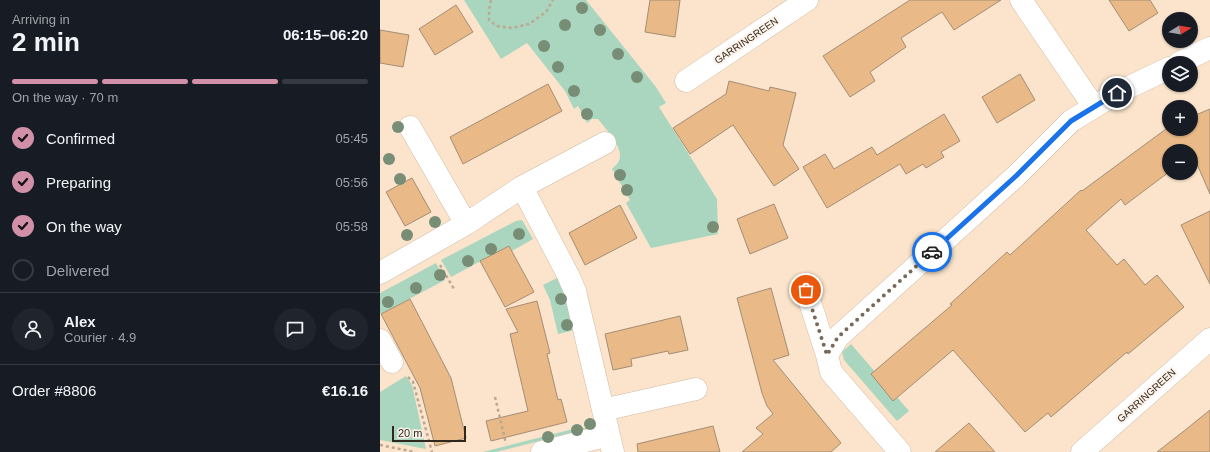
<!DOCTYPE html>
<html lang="en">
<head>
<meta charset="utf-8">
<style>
	body { margin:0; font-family:Arial,sans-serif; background:#20242c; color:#f1f3f6; height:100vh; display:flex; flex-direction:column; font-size:15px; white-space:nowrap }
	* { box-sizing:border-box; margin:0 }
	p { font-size:13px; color:#9ea1a6 }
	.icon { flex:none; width:22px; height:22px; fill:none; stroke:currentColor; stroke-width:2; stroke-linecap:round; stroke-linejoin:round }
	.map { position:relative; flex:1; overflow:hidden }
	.drawer { display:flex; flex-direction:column; background:#171b24; width:380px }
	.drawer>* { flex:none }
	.needle { width:26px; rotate:79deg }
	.fabs { position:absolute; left:782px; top:12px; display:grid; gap:8px }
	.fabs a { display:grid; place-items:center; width:36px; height:36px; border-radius:50%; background:#171b24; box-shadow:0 1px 3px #0004; font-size:20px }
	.scale { position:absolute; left:12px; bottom:10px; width:74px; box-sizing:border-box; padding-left:4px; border:2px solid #30281e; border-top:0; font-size:11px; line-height:14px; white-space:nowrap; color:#30281e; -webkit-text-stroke:3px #fdf3ea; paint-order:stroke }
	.pin { position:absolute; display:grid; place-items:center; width:34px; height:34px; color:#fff; margin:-17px; border:2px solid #fff; border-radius:50%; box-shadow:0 1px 4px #0007 }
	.courier { position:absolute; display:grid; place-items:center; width:40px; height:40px; margin:-20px; border:3px solid #1a73e8; border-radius:50%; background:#fff; color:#222; box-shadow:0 1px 5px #0007 }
	.headline em { font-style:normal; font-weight:700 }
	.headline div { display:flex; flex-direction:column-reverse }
	.headline { display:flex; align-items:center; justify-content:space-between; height:68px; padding:0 12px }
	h1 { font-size:26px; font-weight:700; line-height:30px }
	.bar { display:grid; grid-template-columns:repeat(4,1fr); gap:6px 4px; align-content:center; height:48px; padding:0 12px }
	.bar i { height:5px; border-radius:3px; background:#363941 }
	.bar .on { background:#d190a8 }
	.bar p { grid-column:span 4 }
	.line { display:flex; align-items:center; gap:10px; padding:0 12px; border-top:1px solid #363941 }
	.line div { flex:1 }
	.round { display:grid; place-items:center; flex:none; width:42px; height:42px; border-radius:21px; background:#20242c }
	ol { padding:0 12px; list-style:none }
	li { display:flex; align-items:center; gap:12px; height:44px }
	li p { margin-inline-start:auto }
	li .icon { padding:4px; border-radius:50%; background:#d190a8; color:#111; stroke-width:4 }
	li:last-child { color:#9ea1a6 }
	li i { width:22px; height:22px; border:2px solid #363941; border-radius:50% }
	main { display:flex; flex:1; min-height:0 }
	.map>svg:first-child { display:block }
</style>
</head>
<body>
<main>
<section class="drawer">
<div class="headline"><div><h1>2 min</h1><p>Arriving in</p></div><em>06:15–06:20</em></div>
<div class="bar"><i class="on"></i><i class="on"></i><i class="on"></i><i></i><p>On the way · 70 m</p></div>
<ol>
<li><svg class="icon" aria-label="check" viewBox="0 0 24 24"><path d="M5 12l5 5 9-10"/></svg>Confirmed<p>05:45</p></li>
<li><svg class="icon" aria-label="check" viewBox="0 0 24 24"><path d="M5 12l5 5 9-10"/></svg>Preparing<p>05:56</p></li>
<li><svg class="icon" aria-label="check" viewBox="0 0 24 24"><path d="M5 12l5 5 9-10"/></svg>On the way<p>05:58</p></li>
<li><i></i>Delivered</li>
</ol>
<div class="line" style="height:72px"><a class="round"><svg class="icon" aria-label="person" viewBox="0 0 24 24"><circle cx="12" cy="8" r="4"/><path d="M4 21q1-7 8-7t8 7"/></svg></a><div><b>Alex</b><p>Courier · 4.9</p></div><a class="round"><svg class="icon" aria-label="chat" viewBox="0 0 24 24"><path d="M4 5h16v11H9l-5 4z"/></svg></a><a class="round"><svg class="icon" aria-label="phone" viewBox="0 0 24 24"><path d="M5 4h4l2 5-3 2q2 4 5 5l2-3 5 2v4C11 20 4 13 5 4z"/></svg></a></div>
<div class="line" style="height:52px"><div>Order #8806</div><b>€16.16</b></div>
</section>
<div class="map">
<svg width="830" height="452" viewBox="0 0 830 452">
	<rect width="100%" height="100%" fill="#fbe4cb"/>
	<!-- green -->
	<path fill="#aad6bf" d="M84,0H206L276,87L286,103L279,107L337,199L338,234L271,248L246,203L250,200L232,169C236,165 240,162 240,156C241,145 225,128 218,119H212L207,123L198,106L194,109L185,91L147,43L121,59Z
		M142,220L153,239L132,251L129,246L71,277L61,260L136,221Z
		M56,263L65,280L1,314L0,312V293Z
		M179,277L186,291L195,330L178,334L170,300L163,285Z
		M471,344L529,411L517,421L464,360L462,352Z
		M26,376L32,385L46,449L0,440V392Z
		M201,427L207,429L116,452H103Z"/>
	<!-- building -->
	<path fill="#e9ba87" stroke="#a38d77" d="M270,0H300L295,37L265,32Z
		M530,0H621L574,30L562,12L521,38L526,47L490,72L495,81L470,97L443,56Z
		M729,0H770L778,13L749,31Z
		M76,5L93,32L55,55L39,29Z
		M0,30L29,35L23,67L0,63Z
		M640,74L655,100L617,123L602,97Z
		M349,81L389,91L390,87L416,93L403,145L419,169L394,186L353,125L310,154L293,128L346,94Z
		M168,84L182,111L83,164L70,137Z
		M830,109V194L813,155L811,156V151H789V172L745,205L741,199L706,230L737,265L744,259L765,285L777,275L804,307L748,354L747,352L671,417L668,413L645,432L573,350L513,401L491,374L572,305L570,304L627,252L630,255L701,190L702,191L786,129H811V117Z
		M564,114L580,141L561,152L564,157L546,168L543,164L526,174L520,164L447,208L423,167L445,154L454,169L492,147L497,155Z
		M32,178L51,212L25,226L6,192Z
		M394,204L408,238L370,254L357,219Z
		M240,205L257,238L205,265L189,233Z
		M830,211V284L801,225Z
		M129,246L154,292L125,307L100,261Z
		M391,288L409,355L393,360L461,443L451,452H362L383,434L376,428L393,414L387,406L382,393L357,298Z
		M30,299L71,378L86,438L55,446L40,388L1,314Z
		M157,301L170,353L167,354L178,400L181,399L187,422L111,441L106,421L148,411L130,334L138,332L126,309Z
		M300,316L308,350L289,354L288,351L251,359L252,366L233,370L225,334Z
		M830,410V452H777L804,431Z
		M589,423L615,452H555Z
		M333,426L340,452H258L257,444Z"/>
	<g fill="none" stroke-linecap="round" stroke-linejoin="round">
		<!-- minor casing -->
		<g stroke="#d2bba3" stroke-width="23">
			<path id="minor" d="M641,0L714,107
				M799,63L830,48
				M306,81L427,0
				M30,127L86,224
				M142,187L188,275L195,291L233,452
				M0,273L86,224L142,187L225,143
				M426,290L447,355
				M0,340L12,362
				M223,410L316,389
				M162,452L229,435
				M520,452L451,372L447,355L458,337L636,176L691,121L737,93L789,68
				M702,452L830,339"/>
		</g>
		<!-- path -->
		<path stroke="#bba894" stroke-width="2.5" stroke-dasharray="3 3" stroke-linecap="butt" d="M111,0L109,10V20L117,26L132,28L149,24L166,12L173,0
			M60,265L74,289
			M28,377L33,382L52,452
			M115,397L126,444
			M0,445L35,452"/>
		<!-- minor -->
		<use href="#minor" stroke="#fff" stroke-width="22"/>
	</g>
	<!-- trees -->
	<g fill="#778d75">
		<circle cx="202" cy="8" r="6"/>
		<circle cx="185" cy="25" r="6"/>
		<circle cx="220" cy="30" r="6"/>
		<circle cx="164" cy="46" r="6"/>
		<circle cx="238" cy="54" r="6"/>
		<circle cx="178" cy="67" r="6"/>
		<circle cx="257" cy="77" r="6"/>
		<circle cx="194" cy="91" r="6"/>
		<circle cx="207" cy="114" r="6"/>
		<circle cx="18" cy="127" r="6"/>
		<circle cx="9" cy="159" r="6"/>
		<circle cx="240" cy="175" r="6"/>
		<circle cx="20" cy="179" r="6"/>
		<circle cx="247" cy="190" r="6"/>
		<circle cx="55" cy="222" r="6"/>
		<circle cx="333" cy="227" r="6"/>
		<circle cx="139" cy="234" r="6"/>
		<circle cx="27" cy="235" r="6"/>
		<circle cx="111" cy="249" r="6"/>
		<circle cx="88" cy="261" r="6"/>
		<circle cx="60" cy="275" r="6"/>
		<circle cx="36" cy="288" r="6"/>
		<circle cx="181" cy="299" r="6"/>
		<circle cx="8" cy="302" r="6"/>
		<circle cx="187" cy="325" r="6"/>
		<circle cx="210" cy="424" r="6"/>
		<circle cx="197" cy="430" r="6"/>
		<circle cx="168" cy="437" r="6"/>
	</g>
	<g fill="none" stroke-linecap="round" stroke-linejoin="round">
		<!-- done -->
		<path stroke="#776a5b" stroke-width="4" stroke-dasharray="0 7.2" d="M426,290L447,355L458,337L552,252"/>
		<!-- route -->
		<path stroke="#1a73e8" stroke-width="5" d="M552,252L636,176L691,121L737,93"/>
	</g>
	<g text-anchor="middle" stroke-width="4" stroke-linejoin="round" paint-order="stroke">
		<!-- street labels -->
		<g font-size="10" fill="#30281e" stroke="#fdf3ea">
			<text transform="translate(366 40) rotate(-34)" y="4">GARRINGREEN</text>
			<text transform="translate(766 395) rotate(-42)" y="4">GARRINGREEN</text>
		</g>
	</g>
</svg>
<div class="fabs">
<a><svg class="needle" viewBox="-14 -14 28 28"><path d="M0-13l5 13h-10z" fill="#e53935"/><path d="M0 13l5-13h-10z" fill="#9ea1a6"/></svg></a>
<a><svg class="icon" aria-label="layers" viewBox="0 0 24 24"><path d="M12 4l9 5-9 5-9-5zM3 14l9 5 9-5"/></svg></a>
<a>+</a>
<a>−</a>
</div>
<div class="scale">20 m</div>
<div class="pin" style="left:426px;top:290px;background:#ea580c"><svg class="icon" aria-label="bag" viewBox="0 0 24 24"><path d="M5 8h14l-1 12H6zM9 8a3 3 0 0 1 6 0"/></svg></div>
<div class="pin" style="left:737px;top:93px;background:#1f2937"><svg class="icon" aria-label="home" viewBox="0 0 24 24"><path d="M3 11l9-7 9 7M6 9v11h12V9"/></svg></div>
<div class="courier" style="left:552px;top:252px"><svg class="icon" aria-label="car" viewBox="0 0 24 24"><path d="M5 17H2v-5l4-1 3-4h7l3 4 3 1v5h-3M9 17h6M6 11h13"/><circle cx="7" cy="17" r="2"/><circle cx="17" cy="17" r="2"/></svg></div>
</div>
</main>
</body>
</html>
